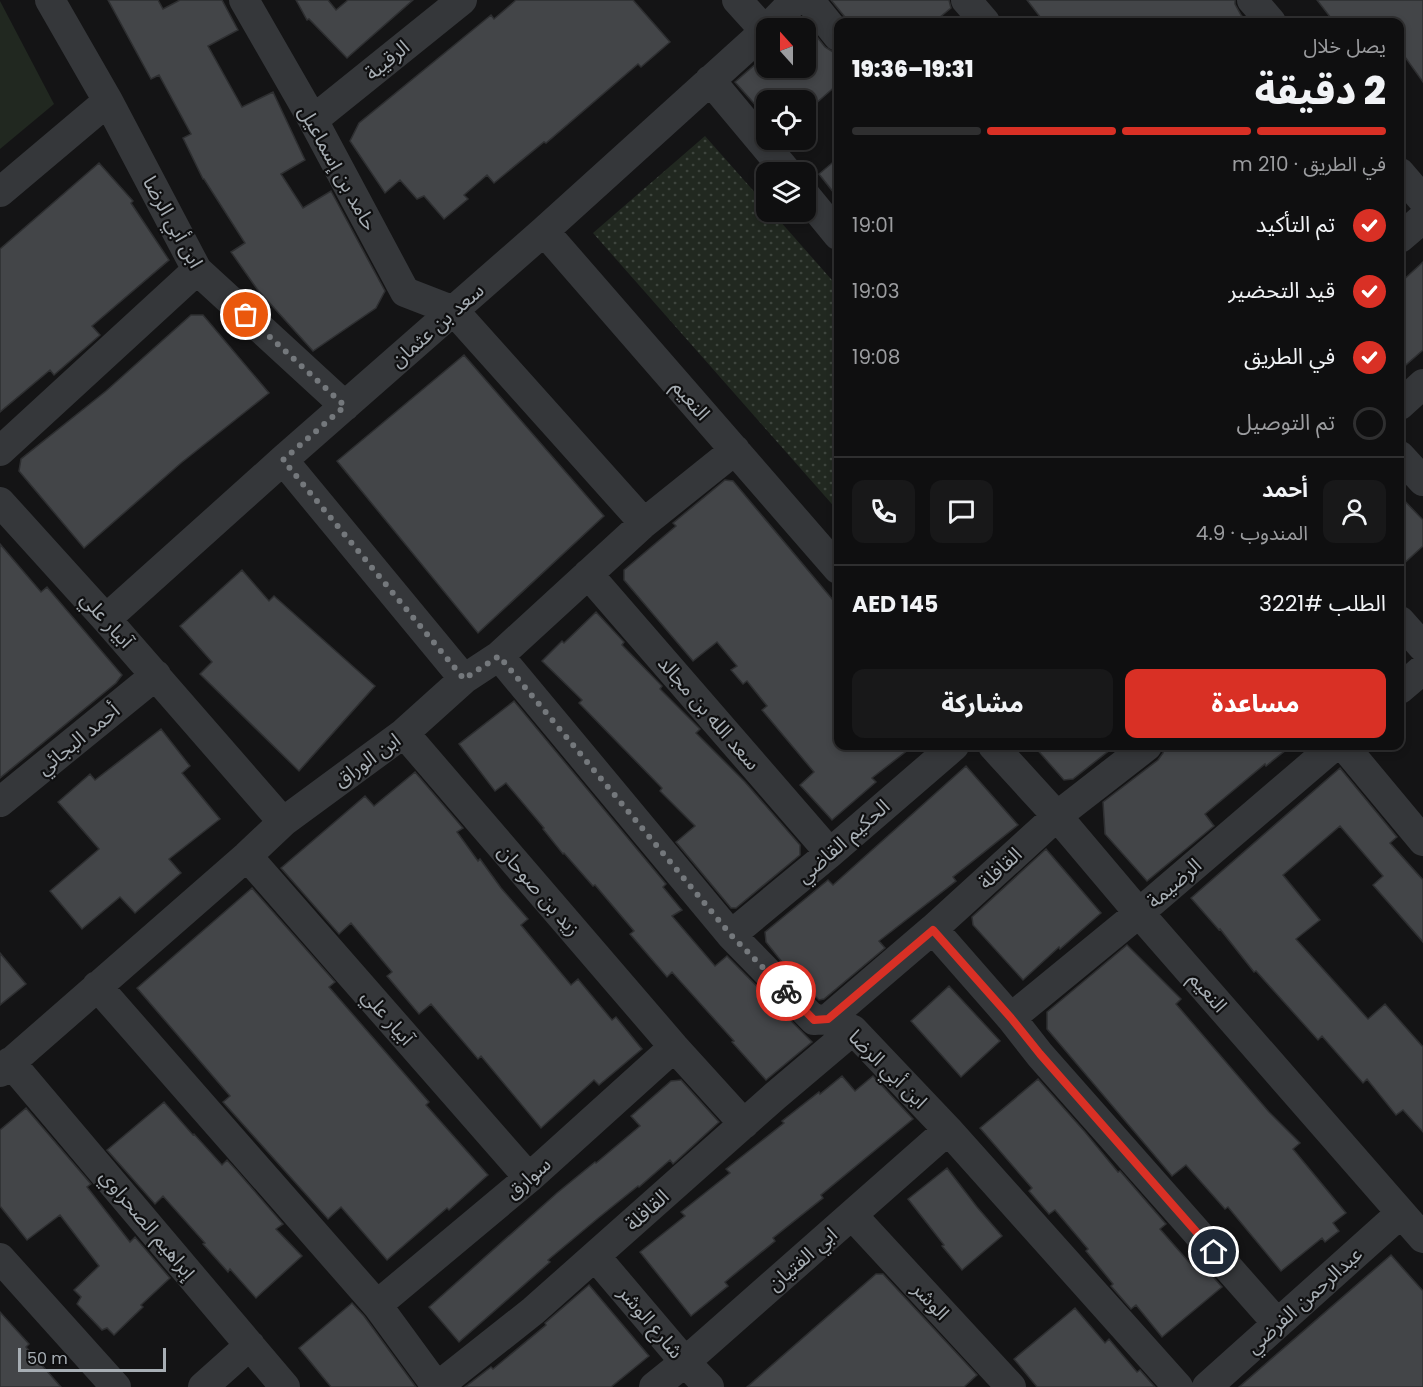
<!DOCTYPE html>
<html lang="ar">
<head>
<meta charset="utf-8">
<style>
	body { margin:0; font-family:Poppins,"Noto Sans Arabic",sans-serif; background:#181819; color:#f1f3f6; direction:rtl; height:100vh; display:flex; flex-direction:column; font-size:22px; white-space:nowrap }
	* { box-sizing:border-box; margin:0 }
	p { font-size:20px; color:#9b9c9f }
	.icon { flex:none; width:33px; height:33px; fill:none; stroke:currentColor; stroke-width:2; stroke-linecap:round; stroke-linejoin:round }
	.map { position:relative; flex:1; overflow:hidden; direction:ltr }
	.drawer { position:absolute; left:834px; top:18px; width:570px; height:732px; display:flex; flex-direction:column; background:#0f0f10; border-radius:12px; box-shadow:0 3px 9px #0003,0 0 0 2px #2f2f30; direction:rtl }
	.drawer>* { flex:none }
	.needle { width:39px; rotate:339deg }
	.controls { position:absolute; left:756px; top:18px; display:grid; gap:12px }
	.controls a { display:grid; place-items:center; width:60px; height:60px; border-radius:12px; background:#0f0f10; box-shadow:0 3px 9px #0003,0 0 0 2px #2f2f30; font-size:30px }
	.scale { position:absolute; left:18px; bottom:15px; width:148px; box-sizing:border-box; padding-left:6px; border:3px solid #a7aeb4; border-top:0; font-size:16px; line-height:21px; white-space:nowrap; color:#a7aeb4; -webkit-text-stroke:4px #0f0f10; paint-order:stroke }
	.pin { position:absolute; display:grid; place-items:center; width:51px; height:51px; color:#fff; margin:-26px; border:3px solid #fff; border-radius:50%; box-shadow:0 2px 6px #0007 }
	.courier { position:absolute; display:grid; place-items:center; width:60px; height:60px; margin:-30px; border:4px solid #d93025; border-radius:50%; background:#fff; color:#222; box-shadow:0 2px 8px #0007 }
	.head em { font-style:normal; font-weight:800 }
	.head div { display:flex; flex-direction:column-reverse }
	.head { display:flex; align-items:center; justify-content:space-between; height:102px; padding:0 18px }
	h1 { font-size:39px; font-weight:800; line-height:45px }
	.bar { display:grid; grid-template-columns:repeat(4,1fr); gap:9px 6px; align-content:center; height:72px; padding:0 18px }
	.bar i { height:8px; border-radius:4px; background:#2f2f30 }
	.bar .current { background:#d93025 }
	.bar p { grid-column:span 4 }
	.line { display:flex; align-items:center; gap:15px; padding:0 18px; border-top:2px solid #2f2f30 }
	.line div { flex:1 }
	.round { display:grid; place-items:center; flex:none; width:63px; height:63px; border-radius:12px; background:#181819 }
	ol { padding:0 18px; list-style:none }
	li { display:flex; align-items:center; gap:18px; height:66px }
	li p { margin-inline-start:auto }
	li .icon { padding:6px; border-radius:50%; background:#d93025; color:#fff; stroke-width:4 }
	li:last-child { color:#9b9c9f }
	li i { width:33px; height:33px; border:3px solid #2f2f30; border-radius:50% }
	.action { display:flex; gap:12px; margin-top:auto; padding:12px 18px }
	.action a { flex:1; height:69px; border-radius:12px; background:#d93025; color:#fff; font-size:24px; font-weight:800; line-height:69px; text-align:center }
	.action a+a { background:#181819; color:#f1f3f6 }
	.map>svg:first-child { display:block }
</style>
</head>
<body>
<div class="map">
<svg width="1423" height="1387" viewBox="0 0 1423 1387">
	<defs>
		<pattern id="park-dots" width="8" height="8" patternUnits="userSpaceOnUse" patternTransform="scale(1.5)"><rect width="8" height="8" fill="#212820"/><path d="M2 2h.1M6 6h.1" fill="none" stroke="#3e453e" stroke-width="1.8" stroke-linecap="round"/></pattern>
	</defs>
	<rect width="100%" height="100%" fill="#141415"/>
	<!-- green -->
	<path fill="#212820" d="M0,1L54,104L0,149Z"/>
	<!-- park -->
	<path fill="url(#park-dots)" d="M705,136L766,205V212H772L838,287V511L593,233Z"/>
	<!-- building -->
	<path fill="#434548" stroke="#2e2f31" stroke-width="1.5" d="M108,0H158L163,9L180,0H222L238,30L208,46L242,107L273,92L305,160L281,174L303,208L331,191L385,291L376,308L313,351L257,289L231,252L245,243L204,179H203L183,138L191,134L159,75L151,79Z
		M296,0H328L336,10L348,0H413L347,58L309,19L307,20Z
		M516,0H633L670,42L641,67L638,64L546,143L544,142L494,183L487,175L464,195L468,199L444,219L424,196L417,199L400,180L385,193L350,141L359,123L491,15L494,19Z
		M831,0H949L951,8L934,22H849Z
		M1027,0H1235V4L1241,15L1247,22H1044Z
		M1317,0H1423V82L1400,50V22H1334Z
		M806,23L825,47L838,55V84L806,112V100H766V117L735,82L766,55V68H806Z
		M838,158V198L819,174Z
		M99,163L133,201L131,203L169,260L92,326L100,335L99,336L54,375L50,370L0,412V249Z
		M1423,262V350L1400,370V283Z
		M191,315H203L269,393L181,463L84,548L19,471L21,459L106,391Z
		M464,355L604,516L478,633L337,461Z
		M725,480L733,481L838,606V746H913L872,778L876,782L832,820L800,785L814,772L762,710L767,706L747,681L743,684L731,670L737,666L717,642L693,661L624,580V570L676,526L673,523Z
		M1400,496L1423,520V546L1400,567Z
		M0,544L41,592L47,587L122,675L116,683L0,778Z
		M242,570L269,601L274,596L375,686L299,771L200,674L212,662L180,626Z
		M596,612L624,642L622,645L662,686L660,689L700,729L696,733L745,782L800,845V855L736,908H731L676,842L695,826L660,791L662,788L579,703L582,700L542,661L562,641L564,643Z
		M514,701L666,884L663,887L682,910L672,916L715,966L727,956L812,1042L766,1080L732,1042L734,1041L672,972L667,977L630,934L634,931L595,885L593,886L564,853L563,854L543,829L544,828L506,783L495,791L459,744Z
		M161,729L190,766L182,773L220,819L169,859L181,873L135,913L120,897L82,929L50,891L99,849L58,802L90,774L95,780Z
		M1034,746H1115L1073,779L1064,780Z
		M1165,746H1291L1266,766L1265,764L1205,814L1214,826L1147,881L1105,834L1103,802L1158,760L1163,753L1164,747Z
		M966,766L1018,825L953,877L956,881L879,941L885,948L824,999L819,1000L786,967L766,942L765,932L828,880L833,885Z
		M1340,768L1397,837L1390,843L1423,880V942L1373,885L1383,876L1340,826L1283,875L1320,920L1296,939L1368,1019L1385,1004L1423,1047V1132L1403,1110L1396,1115L1367,1079L1363,1083L1322,1036L1318,1040L1256,971L1254,972L1220,929L1219,930L1191,898Z
		M415,772L463,828L457,832L478,861L480,859L501,888L528,919L521,925L571,985L578,979L612,1020L616,1017L642,1049L599,1085L594,1080L541,1128L481,1056L478,1059L431,1004L419,1014L387,976L392,972L351,923L339,934L281,868L365,796L374,806Z
		M1046,849L1101,913L1060,949L1059,947L1023,980L973,925L972,917Z
		M252,888L335,982L329,987L429,1102L426,1105L488,1175L449,1210L447,1208L387,1260L341,1207L328,1219L223,1102L230,1096L137,988Z
		M1127,945L1181,999L1176,1004L1269,1112L1300,1143L1293,1149L1346,1213L1333,1223L1339,1231L1325,1242L1322,1238L1281,1271L1228,1207L1225,1209L1186,1165L1172,1176L1047,1029V1012Z
		M0,953L26,984L0,1005Z
		M949,986L1000,1041L961,1077L911,1021Z
		M842,1076L855,1091L873,1076L913,1119L821,1195L823,1198L773,1238L775,1241L725,1282L728,1286L691,1316L640,1252L685,1216L681,1212L730,1173L726,1169L784,1123L782,1121L819,1092L820,1094Z
		M1038,1079L1085,1132L1118,1172L1120,1171L1166,1224L1160,1229L1195,1269L1201,1263L1222,1287L1162,1337L1136,1305L1131,1309L1111,1286L1113,1284L1086,1251L1088,1249L1055,1210L1049,1214L1029,1191L1032,1188L980,1128Z
		M681,1080L719,1122L673,1164L670,1160L639,1187L638,1186L597,1219L548,1260L550,1262L459,1342L429,1307L557,1193L595,1162L596,1163L640,1126L631,1116L671,1081Z
		M164,1102L193,1135L194,1134L222,1165L227,1160L237,1171L283,1224L276,1229L302,1256L256,1298L230,1269L228,1272L203,1244L205,1243L163,1196L155,1204L107,1150Z
		M26,1108L91,1184L87,1187L130,1242L135,1237L170,1278L141,1305L143,1307L114,1335L107,1328L102,1330L77,1304L81,1297L74,1290L99,1266L60,1215L27,1240L0,1206V1130Z
		M947,1168L977,1207L1002,1236L962,1270L942,1246L944,1245L908,1199Z
		M1391,1255L1423,1291V1387H1239Z
		M876,1274H883L977,1375L964,1387H747Z
		M589,1285L649,1356L611,1387H465L491,1367L493,1369L546,1325L545,1323Z
		M352,1303L364,1316L416,1387H331L299,1348Z
		M1075,1308L1105,1343L1109,1339L1137,1372L1140,1370L1155,1387H1037L1014,1359Z
		M0,1312L29,1344L26,1347L61,1387H0Z"/>
	<g fill="none" stroke-linecap="round" stroke-linejoin="round">
		<!-- minor -->
		<path stroke="#35373a" stroke-width="30" d="M50,0L108,101L197,270L345,406
			M244,0L313,120L405,292L454,311L644,523
			M737,0L765,31
			M809,0L838,36
			M966,0L985,22
			M1252,0L1271,22
			M768,28L795,0
			M710,80L787,172
			M313,120L462,0
			M1400,173L1423,200
			M0,192L108,101
			M806,196L838,235
			M544,231L838,569
			M1400,238L1423,218
			M1400,405L1423,384
			M0,451L197,270
			M1400,456L1423,481
			M283,460L464,679
			M0,502L106,619L283,822
			M588,574L830,853
			M106,619L283,460L544,231L766,30
			M1400,621L1423,647
			M499,656L731,935L814,1020L828,1019L853,1030L948,1130L1178,1387
			M1400,689L1423,669
			M404,733L674,1047L744,1124
			M993,746L1057,816L1139,913L1423,1238
			M1344,746L1423,841
			M0,802L156,675
			M247,856L529,1178
			M933,929L1011,1018L1040,1055L1277,1323
			M731,935L830,853L954,746
			M97,986L377,1305L437,1387
			M1011,1018L1139,913L1334,746
			M828,1019L933,929L1057,816L1147,746
			M10,1062L285,1387
			M0,1072L247,856L283,822L404,733L464,679L499,656L644,523L735,450
			M852,1215L1011,1387
			M595,1256L685,1362L709,1387
			M0,1258L116,1387
			M377,1305L529,1178L674,1047
			M203,1387L250,1345
			M437,1387L533,1311L775,1096L853,1030
			M654,1387L685,1362L948,1130
			M1207,1387L1401,1213"/>
	</g>
	<g fill="none" stroke-linecap="round" stroke-linejoin="round">
		<!-- done -->
		<path stroke="#74787c" stroke-width="6" stroke-dasharray="0 10.8" d="M246,315L345,406L283,460L464,679L499,656L731,935L786,991"/>
		<!-- route -->
		<path stroke="#d93025" stroke-width="8" d="M786,991L814,1020L828,1019L933,930L1011,1018L1040,1054L1214,1252"/>
	</g>
	<g text-anchor="middle" stroke-width="4.5" stroke-linejoin="round" paint-order="stroke">
		<!-- street labels -->
		<g font-size="20" fill="#a7aeb4" stroke="#0f0f10">
			<text transform="translate(387 60) rotate(-39)" y="7">الرقيبة</text>
			<text transform="translate(338 168) rotate(61)" y="7">حامد بن إسماعيل</text>
			<text transform="translate(173 222) rotate(61)" y="7">ابن أبي الرضا</text>
			<text transform="translate(437 325) rotate(-41)" y="7">سعد بن عثمان</text>
			<text transform="translate(691 400) rotate(49)" y="7">النعيم</text>
			<text transform="translate(107 620) rotate(48)" y="7">آبيار علي</text>
			<text transform="translate(709 713) rotate(49)" y="7">سعد الله بن مجالد</text>
			<text transform="translate(78 739) rotate(-39)" y="7">أحمد البجائي</text>
			<text transform="translate(367 760) rotate(-36)" y="7">ابن الوراق</text>
			<text transform="translate(843 841) rotate(-41)" y="7">الحكيم القاضي</text>
			<text transform="translate(1000 868) rotate(-43)" y="7">القافلة</text>
			<text transform="translate(1174 883) rotate(-41)" y="7">الرضيمة</text>
			<text transform="translate(539 890) rotate(49)" y="7">زيد بن صوحان</text>
			<text transform="translate(1208 992) rotate(49)" y="7">النعيم</text>
			<text transform="translate(388 1017) rotate(49)" y="7">آبيار علي</text>
			<text transform="translate(888 1069) rotate(45)" y="7">ابن أبي الرضا</text>
			<text transform="translate(528 1178) rotate(-41)" y="7">سوارق</text>
			<text transform="translate(647 1210) rotate(-42)" y="7">القافلة</text>
			<text transform="translate(148 1224) rotate(50)" y="7">إبراهيم الصحراوي</text>
			<text transform="translate(802 1259) rotate(-41)" y="7">ابي الفتيان</text>
			<text transform="translate(1304 1300) rotate(-42)" y="7">عبدالرحمن الفرضي</text>
			<text transform="translate(931 1301) rotate(47)" y="7">الوشر</text>
			<text transform="translate(651 1322) rotate(50)" y="7">شارع الوشر</text>
		</g>
	</g>
</svg>
<div class="controls">
<a><svg class="needle" viewBox="-14 -14 28 28"><path d="M0-13l5 13h-10z" fill="#e53935"/><path d="M0 13l5-13h-10z" fill="#9b9c9f"/></svg></a>
<a><svg class="icon" aria-label="locate" viewBox="0 0 24 24"><circle cx="12" cy="12" r="6"/><path d="M12 2v4M12 18v4M2 12h4M18 12h4"/></svg></a>
<a><svg class="icon" aria-label="layers" viewBox="0 0 24 24"><path d="M12 4l9 5-9 5-9-5zM3 14l9 5 9-5"/></svg></a>
</div>
<div class="scale">50 m</div>
<div class="pin" style="left:246px;top:315px;background:#ea580c"><svg class="icon" aria-label="bag" viewBox="0 0 24 24"><path d="M5 8h14l-1 12H6zM9 8a3 3 0 0 1 6 0"/></svg></div>
<div class="pin" style="left:1214px;top:1252px;background:#1f2937"><svg class="icon" aria-label="home" viewBox="0 0 24 24"><path d="M3 11l9-7 9 7M6 9v11h12V9"/></svg></div>
<div class="courier" style="left:786px;top:991px"><svg class="icon" aria-label="bike" viewBox="0 0 24 24"><circle cx="6" cy="16" r="4"/><circle cx="18" cy="16" r="4"/><path d="M6 16l4-8h5l3 8M10 8l3 8H6M13 5h3"/></svg></div>
<section class="drawer">
<div class="head"><div><h1>2 دقيقة</h1><p>يصل خلال</p></div><em>19:31–19:36</em></div>
<div class="bar"><i class="current"></i><i class="current"></i><i class="current"></i><i></i><p>في الطريق · 210 m</p></div>
<ol>
<li><svg class="icon" aria-label="check" viewBox="0 0 24 24"><path d="M5 12l5 5 9-10"/></svg>تم التأكيد<p>19:01</p></li>
<li><svg class="icon" aria-label="check" viewBox="0 0 24 24"><path d="M5 12l5 5 9-10"/></svg>قيد التحضير<p>19:03</p></li>
<li><svg class="icon" aria-label="check" viewBox="0 0 24 24"><path d="M5 12l5 5 9-10"/></svg>في الطريق<p>19:08</p></li>
<li><i></i>تم التوصيل</li>
</ol>
<div class="line" style="height:108px"><a class="round"><svg class="icon" aria-label="person" viewBox="0 0 24 24"><circle cx="12" cy="8" r="4"/><path d="M4 21q1-7 8-7t8 7"/></svg></a><div><b>أحمد</b><p>المندوب · 4.9</p></div><a class="round"><svg class="icon" aria-label="chat" viewBox="0 0 24 24"><path d="M4 5h16v11H9l-5 4z"/></svg></a><a class="round"><svg class="icon" aria-label="phone" viewBox="0 0 24 24"><path d="M5 4h4l2 5-3 2q2 4 5 5l2-3 5 2v4C11 20 4 13 5 4z"/></svg></a></div>
<div class="line" style="height:78px"><div>الطلب #3221</div><b>AED 145</b></div>
<div class="action"><a>مساعدة</a><a>مشاركة</a></div>
</section>
</div>
</body>
</html>
